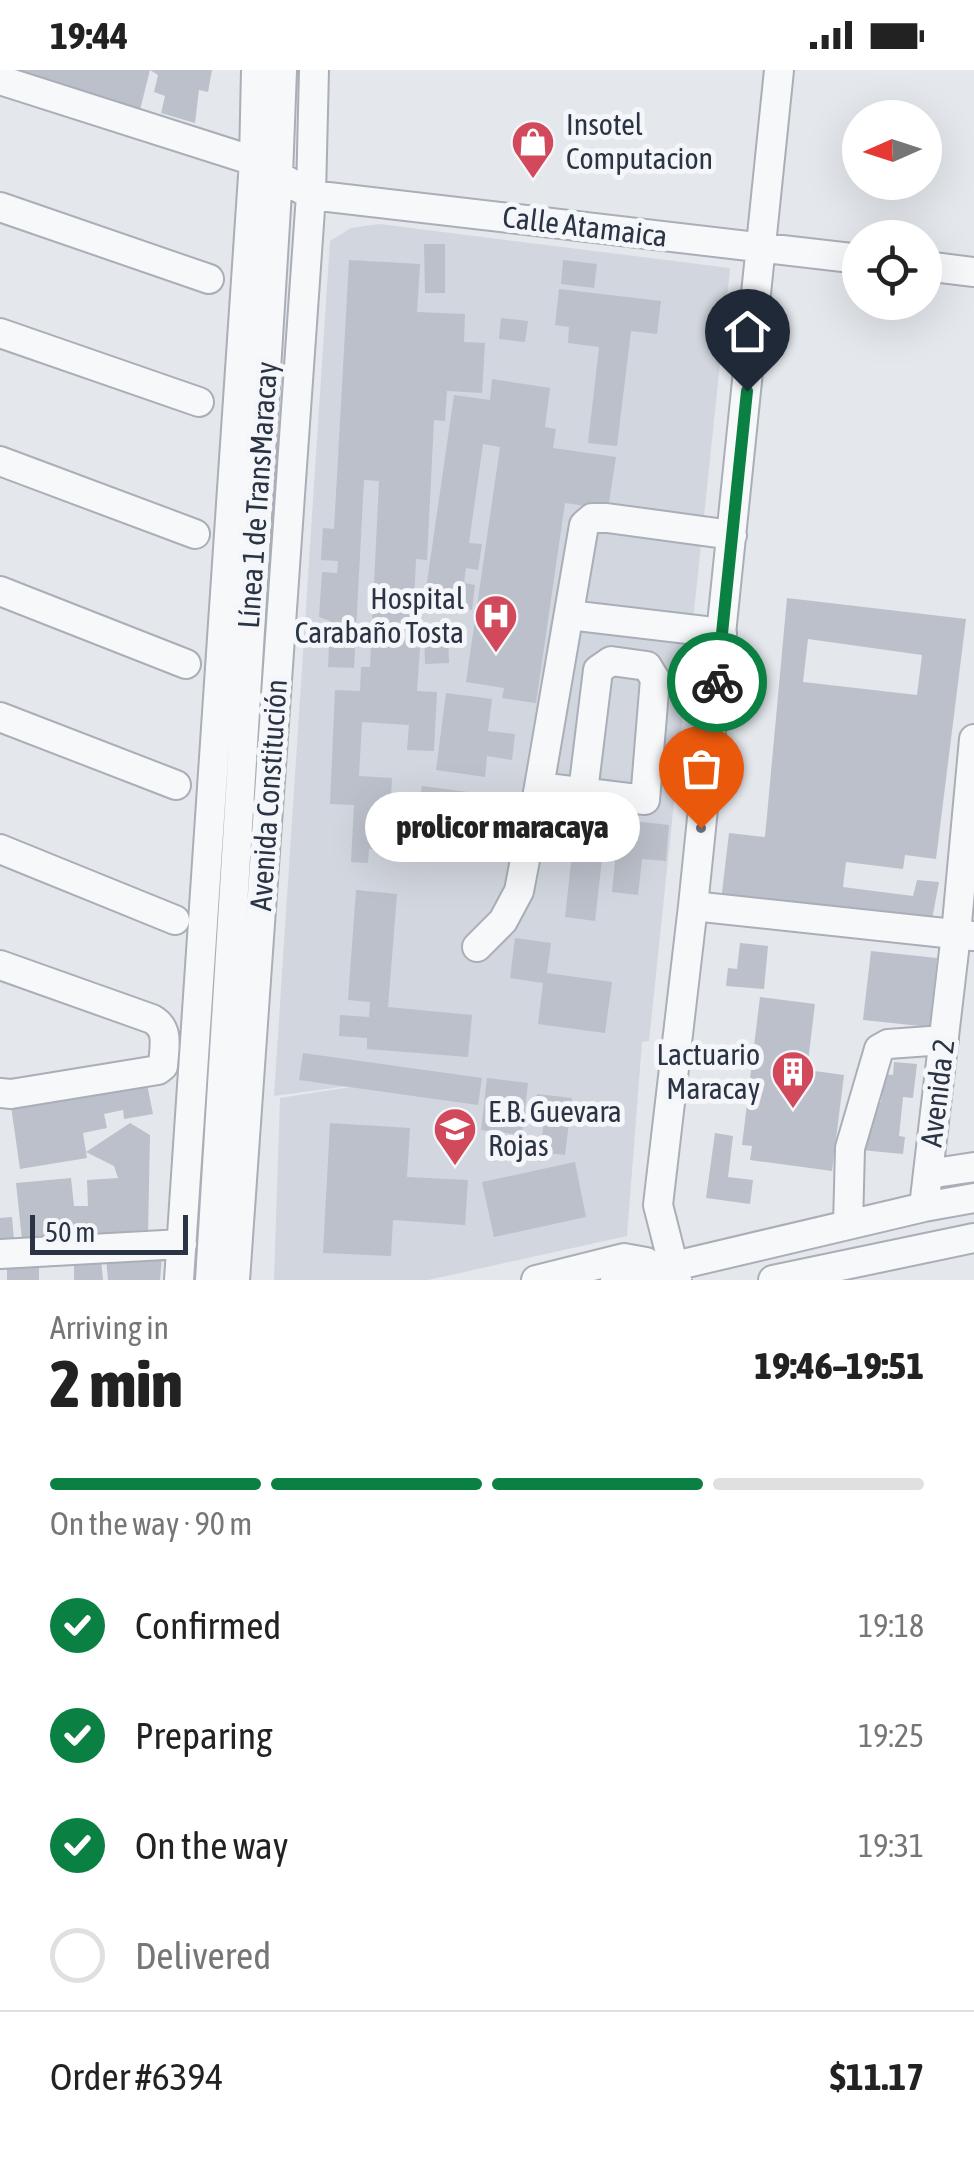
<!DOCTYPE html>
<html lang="en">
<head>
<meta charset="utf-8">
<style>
	body { margin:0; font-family:"Asap Condensed",sans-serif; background:#f6f6f6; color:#222; height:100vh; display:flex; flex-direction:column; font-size:38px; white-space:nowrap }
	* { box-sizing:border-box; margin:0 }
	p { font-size:32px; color:#767676 }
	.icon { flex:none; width:55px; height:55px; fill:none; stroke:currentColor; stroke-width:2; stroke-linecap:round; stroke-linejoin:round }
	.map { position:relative; height:1210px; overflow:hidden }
	.sheet { display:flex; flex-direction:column; background:#fff; flex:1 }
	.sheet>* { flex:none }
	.needle { width:65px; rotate:267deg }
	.fabs { position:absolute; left:842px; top:30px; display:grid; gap:20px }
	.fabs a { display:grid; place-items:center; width:100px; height:100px; border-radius:50%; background:#fff; box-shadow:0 10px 40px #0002; font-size:50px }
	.scale { position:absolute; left:30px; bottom:25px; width:158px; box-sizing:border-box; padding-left:10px; border:5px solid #2b3445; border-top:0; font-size:28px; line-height:35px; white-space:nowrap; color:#2b3445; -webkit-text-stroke:8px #f4f6f9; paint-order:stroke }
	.pin { position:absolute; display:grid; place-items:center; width:85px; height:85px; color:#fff; margin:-102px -42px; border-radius:50% 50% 50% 0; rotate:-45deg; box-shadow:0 0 10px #0007 }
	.pin .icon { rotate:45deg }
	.courier { position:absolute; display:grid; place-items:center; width:100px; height:100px; margin:-50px; border:8px solid #0b8043; border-radius:50%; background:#fff; color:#222; box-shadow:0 2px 12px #0007 }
	.bubble { position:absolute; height:70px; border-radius:35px; background:#fff; box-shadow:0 10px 40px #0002; font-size:32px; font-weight:800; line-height:70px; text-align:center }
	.summary em { font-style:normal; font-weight:800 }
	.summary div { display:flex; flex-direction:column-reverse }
	.summary { display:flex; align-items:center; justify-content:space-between; height:170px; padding:0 50px }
	h1 { font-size:65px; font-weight:800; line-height:75px }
	.bar { display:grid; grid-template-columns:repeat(4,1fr); gap:15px 10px; align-content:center; height:120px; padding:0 50px }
	.bar i { height:12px; border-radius:8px; background:#e0e0e0 }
	.bar .current { background:#0b8043 }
	.bar p { grid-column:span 4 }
	.line { display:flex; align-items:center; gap:25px; padding:0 50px; border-top:2px solid #e0e0e0 }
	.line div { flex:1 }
	ol { padding:0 50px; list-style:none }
	li { display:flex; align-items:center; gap:30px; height:110px }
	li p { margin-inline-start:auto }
	li .icon { padding:10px; border-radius:50%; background:#0b8043; color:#fff; stroke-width:4 }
	li:last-child { color:#767676 }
	li i { width:55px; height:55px; border:5px solid #e0e0e0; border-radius:50% }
	.status { display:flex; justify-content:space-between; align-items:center; height:70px; padding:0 50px; background:#fff; direction:ltr }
	.status svg { height:28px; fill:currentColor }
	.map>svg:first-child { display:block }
</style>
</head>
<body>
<div class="status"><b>19:44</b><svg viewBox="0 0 49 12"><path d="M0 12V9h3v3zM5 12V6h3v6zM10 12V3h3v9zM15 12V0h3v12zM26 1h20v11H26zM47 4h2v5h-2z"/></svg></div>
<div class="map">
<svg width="974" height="1210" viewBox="0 0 974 1210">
	<rect width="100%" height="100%" fill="#e4e7ec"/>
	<!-- built -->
	<path fill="#d2d6de" d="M379,154L730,198L649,971L642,972L627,1166L428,1210H274L280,1028L415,1007L274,1026L330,171L351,158Z"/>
	<!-- building -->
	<path fill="#bbc0ca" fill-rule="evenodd" d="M20,0H212L208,22L199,20L195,53L161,43L165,26L154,22L158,5L150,0L140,40L23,4Z
		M424,174H445V223H425Z
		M349,190L420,194L417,242L465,244L464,272L485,273L482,323L447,321L445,351L434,350L427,490L416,489L412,577L420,578L417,621L437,622L434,681L407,680L409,655L362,652L359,706L392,708L391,726L416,727L413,781L369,779L368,793L351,792L354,735L330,734L335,620L360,621L361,597H370L379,411L364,410L354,598L328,597L330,551L319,547L322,502L337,503L338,491L321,490L323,458L334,459Z
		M563,190L597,194L594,218L561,214Z
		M559,219L661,231L657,264L631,261L617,376L588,373L599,277L568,273L569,257L555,255Z
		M501,248L528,251L525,272L499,269Z
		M492,309L550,318L545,357L556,359L553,378L616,387L608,439L565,433L536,633L502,628L504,618L466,612L500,377L483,374L469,473L482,474L478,500L466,498L464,513L475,515L472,540L424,533L454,325L490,330Z
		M787,528L966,549L936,789L905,785L903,799L846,792L843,817L913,826L917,810L939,812L931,855L721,831L729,763L765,767ZM808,569L922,585L917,625L803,612Z
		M448,561L449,593L425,594L424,562Z
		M446,623L492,629L488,661L515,664L512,690L487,686L485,707L436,700Z
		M422,716L498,726L493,758L417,748Z
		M543,741L669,755L666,791L642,789L638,825L612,822L616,782L603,780L595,851L565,847L572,784L552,782L554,761L541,760Z
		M356,820L397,824L388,937L472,945L468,987L367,979V968L339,966L340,945L369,947L370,932L348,930Z
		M515,868L551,873L547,903L612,912L605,963L538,954L543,913L510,908Z
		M740,873L768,876L764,919L726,916L728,898L737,899Z
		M871,881L937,888L930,957L863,950Z
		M760,927L815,934L807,1000L844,1005L832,1101L750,1090L752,1076L742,1075Z
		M303,983L482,1008L478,1035L299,1010Z
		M894,992L917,994L913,1028L903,1027L899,1066L905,1067L903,1084L861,1080L874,1032H881L884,1004L893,1005Z
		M487,1008L528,1013L522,1065L481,1060Z
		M147,1014L153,1044L124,1049L123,1040L104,1044L107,1058L83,1063L86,1082L130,1053L150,1065L148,1164L120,1162L22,1170L16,1113L71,1108L74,1136H88L87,1110L118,1108L114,1096L86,1082L87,1088L20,1099L11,1036Z
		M537,1024L572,1028L565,1085L540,1082L545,1044L535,1043Z
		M330,1053L410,1058L407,1107L468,1110L465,1155L393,1150L391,1186L323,1183Z
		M715,1063L733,1066L728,1107L753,1110L750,1134L706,1128Z
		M575,1092L586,1147L494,1167L482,1112Z
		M12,1147L14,1170L0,1171V1148Z
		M162,1187L160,1210H108L106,1188Z
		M101,1189L103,1210H74V1190Z
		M7,1192H39V1210H7Z"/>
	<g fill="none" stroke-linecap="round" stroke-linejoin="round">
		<!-- minor casing -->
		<g stroke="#a9aeb7" stroke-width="32">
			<path id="minor" d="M0,10L254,91L311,125L860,189
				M0,137L209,209
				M925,196L974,202
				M0,263L199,332
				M0,391L195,464
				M0,521L186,594
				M569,545L722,563
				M0,647L176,715
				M539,717L645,730L655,609L647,596L611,591L598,600L583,722
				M0,779L175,850
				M693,836L973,866
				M477,877L503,851L519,821L539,717L584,455L592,448H607L732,465
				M0,895L152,949C170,959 164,977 163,996L158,1000L11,1024L0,1023
				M928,1104L974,1097
				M924,1137L956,864L974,669
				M848,1155L850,1078L879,979L888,974L944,970
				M0,1184L182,1174
				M179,1210L254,91L256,0
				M210,1210L278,105L282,0
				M235,1210L311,125L314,0
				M536,1210L624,1188L646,1192
				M615,1210L924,1137L974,1128
				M677,1210L658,1135L693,836L779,0
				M773,1210L974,1168"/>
		</g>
		<!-- minor -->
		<use href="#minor" stroke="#f7f8fa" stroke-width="28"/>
	</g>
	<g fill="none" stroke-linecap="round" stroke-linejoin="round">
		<!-- done -->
		<path stroke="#6c737f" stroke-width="10" stroke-dasharray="0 18" d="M701,758L717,612"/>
		<!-- route -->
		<path stroke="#0b8043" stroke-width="12" d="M717,612L747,321"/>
	</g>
	<!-- icons -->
	<defs>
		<g id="shop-pin" transform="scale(2.25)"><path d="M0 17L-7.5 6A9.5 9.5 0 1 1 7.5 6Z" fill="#d1495b" stroke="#f4f6f9"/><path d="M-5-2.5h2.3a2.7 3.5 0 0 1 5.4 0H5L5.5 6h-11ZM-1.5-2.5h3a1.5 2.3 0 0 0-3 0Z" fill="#fff"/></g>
		<g id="hospital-pin" transform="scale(2.25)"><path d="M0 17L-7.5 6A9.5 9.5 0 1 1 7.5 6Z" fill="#d1495b" stroke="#f4f6f9"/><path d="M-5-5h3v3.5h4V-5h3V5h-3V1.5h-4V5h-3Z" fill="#fff"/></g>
		<g id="building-pin" transform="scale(2.25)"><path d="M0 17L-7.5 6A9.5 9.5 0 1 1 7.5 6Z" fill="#d1495b" stroke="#f4f6f9"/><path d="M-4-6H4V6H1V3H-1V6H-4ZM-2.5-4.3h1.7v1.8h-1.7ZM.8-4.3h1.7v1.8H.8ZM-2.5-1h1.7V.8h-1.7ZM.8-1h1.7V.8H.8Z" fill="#fff"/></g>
		<g id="school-pin" transform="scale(2.25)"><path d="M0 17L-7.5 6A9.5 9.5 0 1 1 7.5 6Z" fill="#d1495b" stroke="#f4f6f9"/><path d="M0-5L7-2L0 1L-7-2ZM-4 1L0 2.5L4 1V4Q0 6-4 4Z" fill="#fff"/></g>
	</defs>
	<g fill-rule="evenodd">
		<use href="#shop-pin" x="533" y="72"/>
		<use href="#hospital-pin" x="496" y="546"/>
		<use href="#building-pin" x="793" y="1002"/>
		<use href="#school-pin" x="455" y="1059"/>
	</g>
	<g text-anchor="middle" stroke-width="10" stroke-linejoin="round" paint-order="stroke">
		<!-- poi labels -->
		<g font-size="30" fill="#2b3445" stroke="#f4f6f9" text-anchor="start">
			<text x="566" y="65">Insotel<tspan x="566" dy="34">Computacion</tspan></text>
			<text x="464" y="539" text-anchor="end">Hospital<tspan x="464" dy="34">Carabaño Tosta</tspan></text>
			<text x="760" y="995" text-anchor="end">Lactuario<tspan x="760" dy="34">Maracay</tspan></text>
			<text x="488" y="1052">E.B. Guevara<tspan x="488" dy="34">Rojas</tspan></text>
		</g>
		<!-- street labels -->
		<g font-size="30" fill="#2b3445" stroke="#f4f6f9">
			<text transform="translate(585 157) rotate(7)" y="10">Calle Atamaica</text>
			<text transform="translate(258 425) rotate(-86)" y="10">Línea 1 de TransMaracay</text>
			<text transform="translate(269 725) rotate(-86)" y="10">Avenida Constitución</text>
			<text transform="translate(938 1023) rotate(-83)" y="10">Avenida 2</text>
		</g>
	</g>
</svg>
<div class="fabs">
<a><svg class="needle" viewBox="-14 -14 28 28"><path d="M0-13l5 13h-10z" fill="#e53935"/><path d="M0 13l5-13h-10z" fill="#767676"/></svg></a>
<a><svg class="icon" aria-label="locate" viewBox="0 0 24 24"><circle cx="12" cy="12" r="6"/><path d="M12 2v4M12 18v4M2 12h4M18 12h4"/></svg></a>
</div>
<div class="scale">50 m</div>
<div class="pin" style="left:701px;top:758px;background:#ea580c"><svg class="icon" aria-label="bag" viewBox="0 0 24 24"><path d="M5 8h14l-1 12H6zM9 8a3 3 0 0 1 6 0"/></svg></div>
<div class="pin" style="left:747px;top:321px;background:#1f2937"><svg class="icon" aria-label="home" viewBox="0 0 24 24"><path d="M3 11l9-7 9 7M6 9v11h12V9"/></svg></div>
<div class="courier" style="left:717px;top:612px"><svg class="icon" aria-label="bike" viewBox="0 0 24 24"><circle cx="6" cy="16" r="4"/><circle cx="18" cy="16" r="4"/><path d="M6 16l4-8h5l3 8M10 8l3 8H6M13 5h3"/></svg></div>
<div class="bubble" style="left:365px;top:722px;width:275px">prolicor maracaya</div>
</div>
<section class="sheet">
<div class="summary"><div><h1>2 min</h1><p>Arriving in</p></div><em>19:46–19:51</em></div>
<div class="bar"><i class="current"></i><i class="current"></i><i class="current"></i><i></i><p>On the way · 90 m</p></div>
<ol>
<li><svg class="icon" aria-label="check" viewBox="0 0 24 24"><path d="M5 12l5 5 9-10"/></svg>Confirmed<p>19:18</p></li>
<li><svg class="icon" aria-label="check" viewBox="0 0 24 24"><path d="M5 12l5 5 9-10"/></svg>Preparing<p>19:25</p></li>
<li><svg class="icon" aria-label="check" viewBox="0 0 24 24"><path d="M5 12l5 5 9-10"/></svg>On the way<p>19:31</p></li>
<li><i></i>Delivered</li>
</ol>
<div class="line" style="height:130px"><div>Order #6394</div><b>$11.17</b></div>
</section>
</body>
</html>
